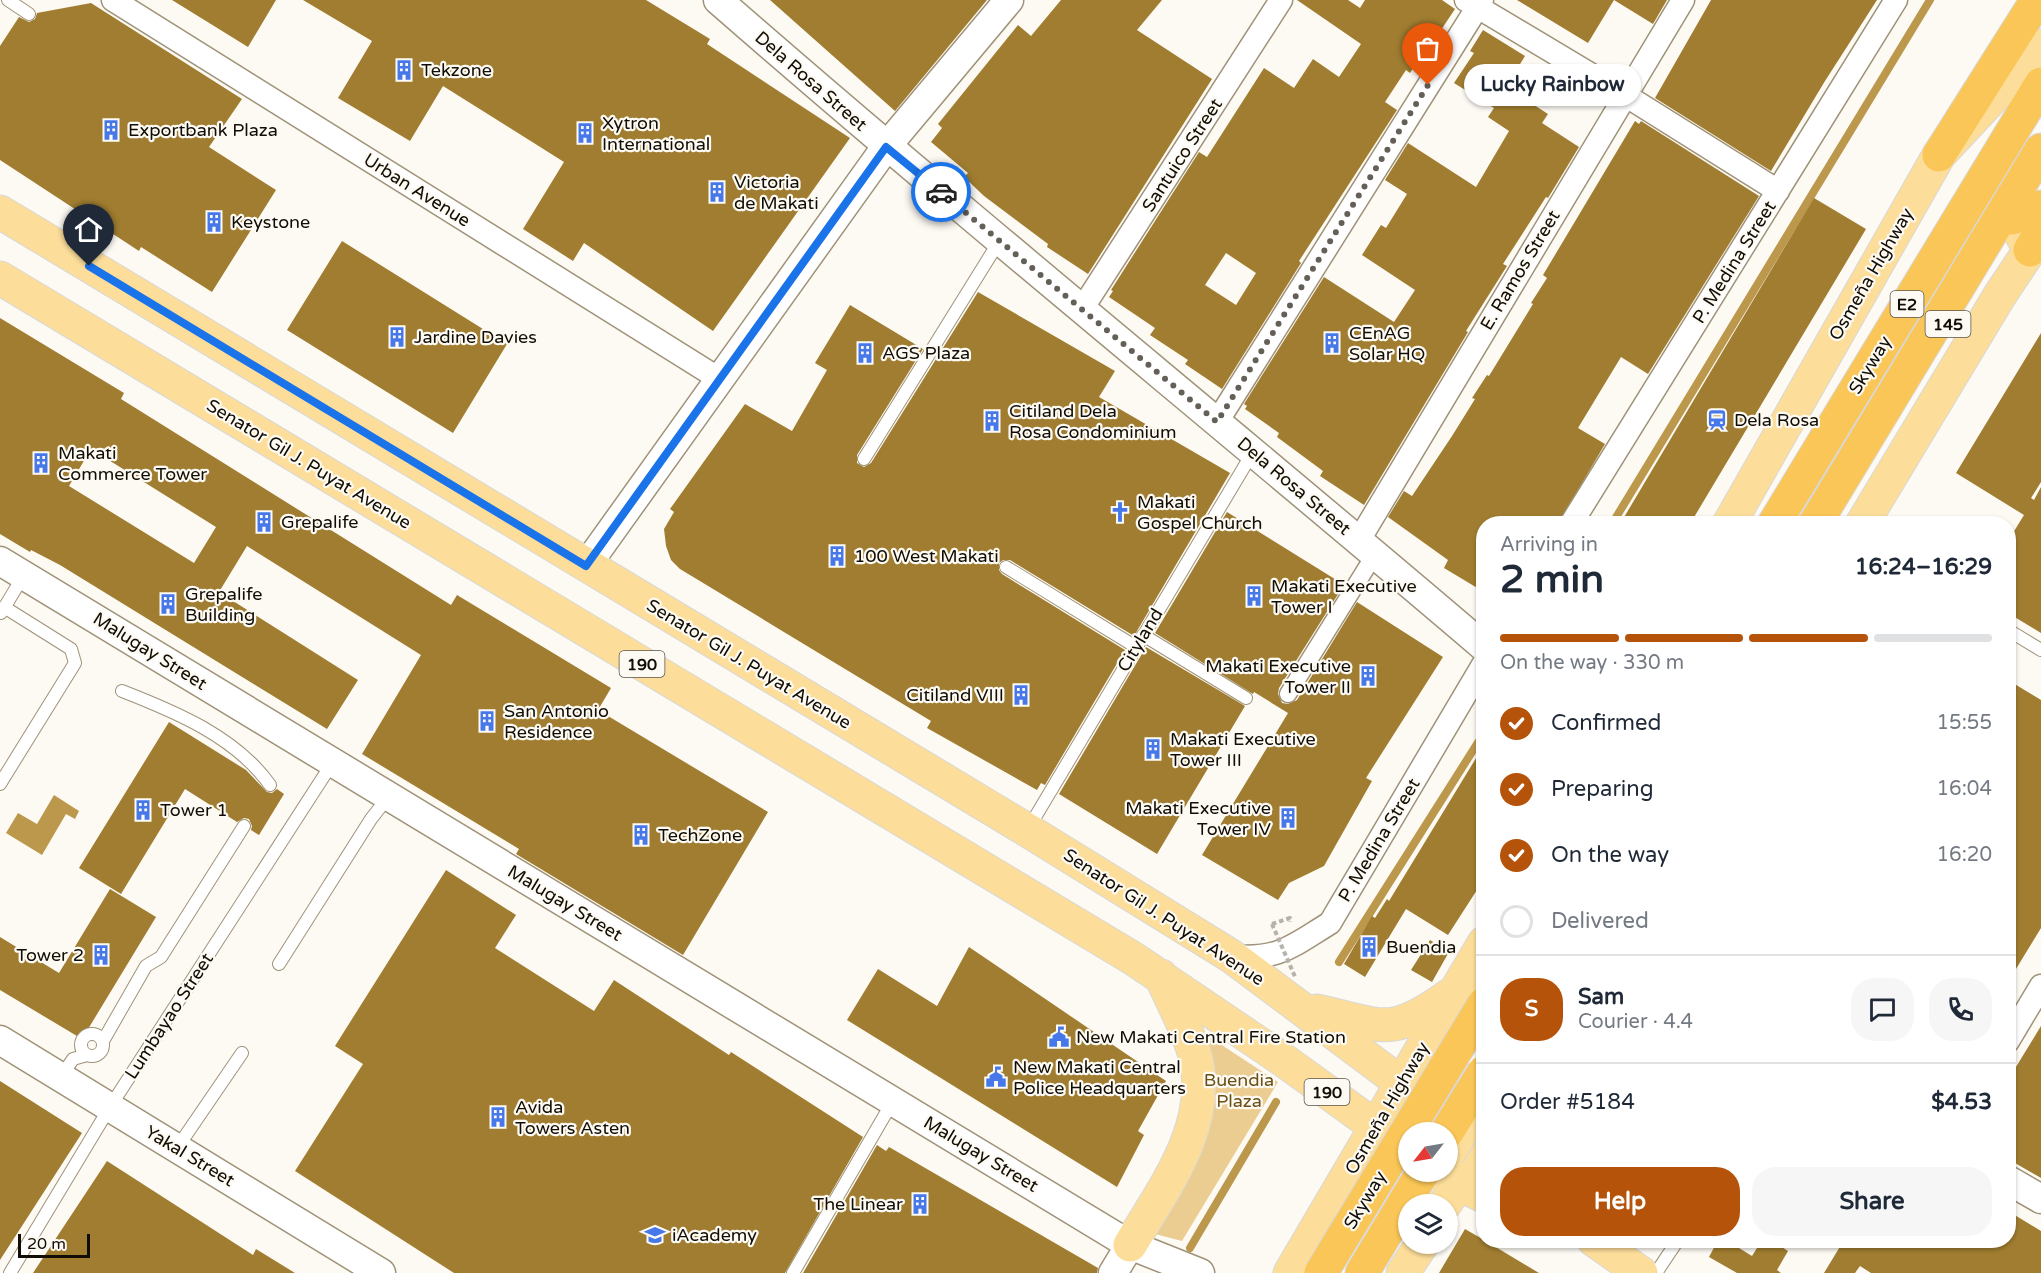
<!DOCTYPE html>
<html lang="en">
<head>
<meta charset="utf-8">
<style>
	body { margin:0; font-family:"Varela Round",sans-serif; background:#f6f6f7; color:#1f2937; height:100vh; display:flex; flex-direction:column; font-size:22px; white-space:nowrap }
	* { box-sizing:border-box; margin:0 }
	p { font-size:20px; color:#747a83 }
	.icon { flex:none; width:33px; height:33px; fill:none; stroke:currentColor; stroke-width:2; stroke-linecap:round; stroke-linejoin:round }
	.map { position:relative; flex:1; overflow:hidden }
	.drawer { position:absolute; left:1476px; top:516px; width:540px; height:732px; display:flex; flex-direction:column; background:#fff; border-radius:24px; box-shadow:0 2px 4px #0004 }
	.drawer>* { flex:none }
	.needle { width:39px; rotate:239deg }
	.buttons { position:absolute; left:1398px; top:1122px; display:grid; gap:12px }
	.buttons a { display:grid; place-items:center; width:60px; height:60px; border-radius:50%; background:#fff; box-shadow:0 2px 4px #0004; font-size:30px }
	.scale { position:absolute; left:18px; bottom:15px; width:72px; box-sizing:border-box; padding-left:6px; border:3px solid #110d04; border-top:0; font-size:16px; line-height:21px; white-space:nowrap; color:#110d04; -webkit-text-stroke:4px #fdfaf4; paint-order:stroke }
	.pin { position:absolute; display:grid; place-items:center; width:51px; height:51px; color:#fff; margin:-62px -26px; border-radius:50% 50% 50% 0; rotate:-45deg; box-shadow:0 0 6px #0007 }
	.pin .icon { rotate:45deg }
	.courier { position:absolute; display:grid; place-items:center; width:60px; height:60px; margin:-30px; border:4px solid #1a73e8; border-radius:50%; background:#fff; color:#222; box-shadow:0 2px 8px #0007 }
	.bubble { position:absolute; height:42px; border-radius:21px; background:#fff; box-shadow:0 2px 4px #0004; font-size:20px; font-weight:700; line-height:42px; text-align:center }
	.headline em { font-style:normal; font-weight:700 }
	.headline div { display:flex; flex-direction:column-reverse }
	.headline { display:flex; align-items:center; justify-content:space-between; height:102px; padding:0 24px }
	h1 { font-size:39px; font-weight:700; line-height:45px }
	.bar { display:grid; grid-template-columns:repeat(4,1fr); gap:9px 6px; align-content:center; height:72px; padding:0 24px }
	.bar i { height:8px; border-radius:4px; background:#e0e1e3 }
	.bar .selected { background:#b45309 }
	.bar p { grid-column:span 4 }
	.line { display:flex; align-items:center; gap:15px; padding:0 24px; border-top:2px solid #e0e1e3 }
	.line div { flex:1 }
	.round { display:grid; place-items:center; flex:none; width:63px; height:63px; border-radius:24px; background:#f6f6f7 }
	ol { padding:0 24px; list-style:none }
	li { display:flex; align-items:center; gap:18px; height:66px }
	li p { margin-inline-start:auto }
	li .icon { padding:6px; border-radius:50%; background:#b45309; color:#fff; stroke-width:4 }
	li:last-child { color:#747a83 }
	li i { width:33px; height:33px; border:3px solid #e0e1e3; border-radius:50% }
	.cta { display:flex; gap:12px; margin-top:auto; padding:12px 24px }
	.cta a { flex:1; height:69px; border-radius:24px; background:#b45309; color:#fff; font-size:24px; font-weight:700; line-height:69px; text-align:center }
	.cta a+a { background:#f6f6f7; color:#1f2937 }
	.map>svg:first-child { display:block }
</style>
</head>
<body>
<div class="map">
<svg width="2041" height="1273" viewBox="0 0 2041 1273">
	<rect width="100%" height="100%" fill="#fdfaf4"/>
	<!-- green -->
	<path fill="#eccd91" d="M1199,1033L1208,1036L1278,1082L1182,1241L1151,1233Z"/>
	<!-- water -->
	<path fill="#bc984c" d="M54,795L79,811L75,819L66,814L42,855L6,833L18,813L37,824Z"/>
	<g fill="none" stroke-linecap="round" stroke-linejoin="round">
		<!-- stream -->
		<path stroke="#bc984c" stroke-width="8" d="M1612,524L1930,0
			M1339,962L1484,733
			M1190,1248L1276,1102"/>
	</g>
	<!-- building -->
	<path fill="#a07d30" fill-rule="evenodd" d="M172,0H276L248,47Z
		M303,0H646L710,39L707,44L850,138L713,331L584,243L573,261L523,229L564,162L443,86L410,141L338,98L372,41Z
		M770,0H987L895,111Z
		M1061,0H1162L1137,30L1212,79L1088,274L1047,247L1048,244L984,196L964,177L968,173L931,142L942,128L938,124L1018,25L1031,36Z
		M1297,0H1348L1360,8L1365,0H1442L1455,9L1431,45L1429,43L1410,73L1406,70L1385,102L1397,110L1299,261L1301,263L1222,389L1185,364L1188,360L1150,335L1155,328L1109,297L1113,291L1111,290L1199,152L1207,157L1264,68L1294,88L1313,59L1339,77L1361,44ZM1226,253L1256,273L1236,305L1205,285Z
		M1517,0H1614L1588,43Z
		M1614,0H1667L1653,24Z
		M1711,0H1877L1825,81L1771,171L1655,98Z
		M91,3L242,99L209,147L276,190L212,292L141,247L139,251L0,160V46L19,17L29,22L35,19L37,13Z
		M1483,30L1525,56L1506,87L1548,114L1542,123L1579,147L1548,198L1546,197L1503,264L1507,266L1466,331L1468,332L1364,505L1320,476L1323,471L1277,437L1279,433L1245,409L1247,406L1244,404L1324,277L1394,322L1415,290L1362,255L1381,225L1386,228L1407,194L1385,180L1408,143L1476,187L1509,131L1488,117L1494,108L1454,83L1474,53L1470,51Z
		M1635,121L1639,124L1641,121L1759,196L1648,374L1621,357L1578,428L1605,444L1558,524H1484V592L1444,568L1448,560L1388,517L1404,491L1412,496L1452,436L1475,399L1472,398L1487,375L1489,376L1533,304L1531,303L1547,278L1543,275Z
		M1814,198L1866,229L1690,524H1620Z
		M342,241L507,344L453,433L287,330Z
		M978,292L1115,371L1099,397L1230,473L1134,636L1010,560H1003L999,563V570L1002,574L1125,650L1045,785L1041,783L1037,790L927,728L931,721L680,569L671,560L666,546L664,529L674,512L670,509L745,404L792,431L827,370L815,363L850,305L923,349L857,455V463L864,467L871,463Z
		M0,318L124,393L121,399L451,605L457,595L611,688L598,710L768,812L683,955L516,854L519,849L362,754L421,655L247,546L219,592L358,680L327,729L60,565L31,550L30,552L0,534ZM91,449L216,527L194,563L69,486Z
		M2041,333V482L2031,498L2034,500L2041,487V633L2008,613V541L2024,515L1956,473Z
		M1227,512L1338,581L1334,587L1340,591L1279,688L1278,694L1282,703L1288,704L1297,700L1357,602L1443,657L1366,778L1372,781L1324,866L1289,883L1278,900L1202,855L1288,713L1254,692L1253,694L1155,633Z
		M1146,647L1245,706L1157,854L1059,794Z
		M2008,680L2041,700V928L2008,982Z
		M169,722L246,770L267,792L272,793L277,789L284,794L259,835L251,830L252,826L249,819L244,818L237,822L185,789L121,894L79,868Z
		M1484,745V879L1448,935L1406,909L1365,977L1344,964L1372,916L1375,918L1387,899L1389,901Z
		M446,870L516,915L495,948L594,1011L614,980L729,1055L731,1052L863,1137L785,1273H454L295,1171L363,1064L335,1046Z
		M110,889L156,917L82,1039L0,990V937L59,973Z
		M1430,940L1449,952L1432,982L1411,970Z
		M969,947L1166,1081L1138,1131L1144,1135L1117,1187L847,1020L878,969L937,1006Z
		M2041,1026V1178L2008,1159V1080Z
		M0,1081L82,1133L0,1260Z
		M877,1145L886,1151L889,1147L1098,1268L1097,1273H803Z
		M107,1161L253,1255L256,1249L295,1273H33Z
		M2008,1211L2041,1231V1273H1871L1860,1266L1855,1273H1824L1844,1240H2008Z
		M1465,1229L1484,1240L1539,1273H1439Z
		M1718,1240H1726L1752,1256L1762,1240H1771L1788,1251L1777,1270L1781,1273H1737L1709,1257Z"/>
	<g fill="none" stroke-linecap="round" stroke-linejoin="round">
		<!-- service casing -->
		<g stroke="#9f9278" stroke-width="14">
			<path id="service" d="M8,0L29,14
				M864,459L1000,240
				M1006,567L1136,647
				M1,613L24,575
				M2008,630L2041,650
				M1143,635L1246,698
				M122,691C176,712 236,737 270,785
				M0,784L75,663L71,649L4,607
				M1028,829L1253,452
				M279,964L371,819L389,796
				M81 1045a11 11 0 1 1 22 0a11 11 0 1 1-22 0Z
				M103,1041L146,966L161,957L244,826
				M61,1077L73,1059L87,1055
				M177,1148L242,1053
				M10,1273L110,1107L333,762
				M793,1273L893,1101
				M1656,1273L1678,1240"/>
		</g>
		<!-- pedestrian casing -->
		<g stroke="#9f9278" stroke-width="19">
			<path id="pedestrian" d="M1288,694L1375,554"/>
		</g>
		<!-- minor casing -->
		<g stroke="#9f9278" stroke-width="25">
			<path id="minor" d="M113,0L721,380
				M1466,0L1625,95L1778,191
				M1082,309L1281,0
				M1217,422L1482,0
				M1571,524L1896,0
				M1359,540L1683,0
				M1231,956C1279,960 1291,947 1330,923L1484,663
				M2008,1041L2041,986"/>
		</g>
		<!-- tertiary casing -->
		<g stroke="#9f9278" stroke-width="31">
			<path id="tertiary" d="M718,0C970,220 1230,430 1484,647
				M0,561L1130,1245L1200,1273
				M586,566L886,147L1009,0
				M0,1040L381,1273
				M2008,1180L2041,1199
				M1113,1273L1130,1245"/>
		</g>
		<!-- primary casing -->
		<g stroke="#d9d8d7" stroke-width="35">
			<path id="primary" d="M0,212L1027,830L1231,956L1401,1083L1484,1138
				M0,278L1134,959L1279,1057L1408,1150
				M1729,524L1939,155L2041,46
				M1862,524L2000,295L2030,250L2012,218
				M1317,1011C1384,1026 1390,1038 1450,995
				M1440,1172L1458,1184L1484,1196
				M1445,1204L1484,1141
				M1594,1240L1641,1273
				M1130,1245C1163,1189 1213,1125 1195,1056C1189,1032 1171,1000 1161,976
				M1290,1273L1484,943
				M1403,1273L1422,1244"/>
		</g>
		<!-- motorway casing -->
		<g stroke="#d9d8d7" stroke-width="35">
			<path id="motorway" d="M1939,155L2037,0
				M2012,218L2041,207
				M2030,250L2041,232
				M1774,524L2041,84
				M1815,524L2041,150
				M1362,1273L1423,1172"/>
		</g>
		<!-- path -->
		<path stroke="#b5b2ab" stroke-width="4" stroke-dasharray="4.5 3" stroke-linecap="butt" d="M1272,924L1290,918V922"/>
		<!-- service -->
		<use href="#service" stroke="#fff" stroke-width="12"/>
		<!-- pedestrian -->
		<use href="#pedestrian" stroke="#fff" stroke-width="16"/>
		<!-- minor -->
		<use href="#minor" stroke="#fff" stroke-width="22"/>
		<!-- tertiary -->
		<use href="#tertiary" stroke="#fff" stroke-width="28"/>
		<!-- primary -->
		<use href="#primary" stroke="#fcdd9a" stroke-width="33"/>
		<!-- motorway -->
		<use href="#motorway" stroke="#fac657" stroke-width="33"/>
		<!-- primary-bridge casing -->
		<g stroke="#d9d8d7" stroke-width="35" stroke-linecap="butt">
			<path id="primary-bridge" d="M1448,1154L1475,1110"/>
		</g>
		<!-- motorway-bridge casing -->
		<g stroke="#d9d8d7" stroke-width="35" stroke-linecap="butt">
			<path id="motorway-bridge" d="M1447,1132L1484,1072
				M1321,1273L1484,1004"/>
		</g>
		<!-- path-bridge -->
		<path stroke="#b5b2ab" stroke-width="4" stroke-dasharray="4.5 3" stroke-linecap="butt" d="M1272,924L1296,979"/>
		<!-- primary-bridge -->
		<use href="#primary-bridge" stroke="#fcdd9a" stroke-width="33"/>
		<!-- motorway-bridge -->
		<use href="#motorway-bridge" stroke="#fac657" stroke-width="33"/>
	</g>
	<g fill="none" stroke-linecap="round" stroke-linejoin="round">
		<!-- done -->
		<path stroke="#646058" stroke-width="6" stroke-dasharray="0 10.8" d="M941,192L1217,422L1428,85"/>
		<!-- route -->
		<path stroke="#1a73e8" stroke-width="8" d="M89,266L586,566L886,147L941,192"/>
	</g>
	<!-- icons -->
	<defs>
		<g id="building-bare" transform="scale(1.62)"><path d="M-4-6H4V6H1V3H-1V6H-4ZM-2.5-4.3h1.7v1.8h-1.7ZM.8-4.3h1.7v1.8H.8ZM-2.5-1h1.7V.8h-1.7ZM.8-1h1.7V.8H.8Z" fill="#4678ea" stroke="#fdfaf4" stroke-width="2.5" paint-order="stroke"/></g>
		<g id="station-bare" transform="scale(1.62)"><path d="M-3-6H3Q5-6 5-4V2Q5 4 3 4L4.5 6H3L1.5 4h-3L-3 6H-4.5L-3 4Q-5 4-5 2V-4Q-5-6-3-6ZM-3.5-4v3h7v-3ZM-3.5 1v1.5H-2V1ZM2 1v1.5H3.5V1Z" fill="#4678ea" stroke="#fdfaf4" stroke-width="2.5" paint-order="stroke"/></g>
		<g id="church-bare" transform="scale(1.62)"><path d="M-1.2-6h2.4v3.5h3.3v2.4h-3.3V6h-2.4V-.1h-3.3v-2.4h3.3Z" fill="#4678ea" stroke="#fdfaf4" stroke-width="2.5" paint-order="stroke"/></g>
		<g id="civic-bare" transform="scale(1.62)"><path d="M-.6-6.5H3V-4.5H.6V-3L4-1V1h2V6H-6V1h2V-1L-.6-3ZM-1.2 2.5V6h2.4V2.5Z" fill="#4678ea" stroke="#fdfaf4" stroke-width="2.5" paint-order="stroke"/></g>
		<g id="school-bare" transform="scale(1.62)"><path d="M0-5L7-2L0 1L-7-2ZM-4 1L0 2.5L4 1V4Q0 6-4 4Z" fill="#4678ea" stroke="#fdfaf4" stroke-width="2.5" paint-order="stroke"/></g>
	</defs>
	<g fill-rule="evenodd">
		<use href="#building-bare" x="404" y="70"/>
		<use href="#building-bare" x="111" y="130"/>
		<use href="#building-bare" x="585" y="133"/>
		<use href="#building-bare" x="717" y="192"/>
		<use href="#building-bare" x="214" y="222"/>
		<use href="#building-bare" x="397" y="337"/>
		<use href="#building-bare" x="1332" y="343"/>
		<use href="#building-bare" x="865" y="353"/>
		<use href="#station-bare" x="1717" y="420"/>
		<use href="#building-bare" x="992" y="421"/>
		<use href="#building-bare" x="41" y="463"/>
		<use href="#church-bare" x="1120" y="512"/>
		<use href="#building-bare" x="264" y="522"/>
		<use href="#building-bare" x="837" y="556"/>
		<use href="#building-bare" x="1254" y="596"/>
		<use href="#building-bare" x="168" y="604"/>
		<use href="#building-bare" x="1368" y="676"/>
		<use href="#building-bare" x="1021" y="695"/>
		<use href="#building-bare" x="487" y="721"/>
		<use href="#building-bare" x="1153" y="749"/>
		<use href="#building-bare" x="143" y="810"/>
		<use href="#building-bare" x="1288" y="818"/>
		<use href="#building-bare" x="641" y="835"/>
		<use href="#building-bare" x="1369" y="947"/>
		<use href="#building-bare" x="101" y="955"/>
		<use href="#civic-bare" x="1059" y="1037"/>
		<use href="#civic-bare" x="996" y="1077"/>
		<use href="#building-bare" x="498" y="1117"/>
		<use href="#building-bare" x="920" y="1204"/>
		<use href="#school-bare" x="655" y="1235"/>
	</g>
	<g text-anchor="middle" stroke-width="4.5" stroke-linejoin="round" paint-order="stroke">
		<!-- shield labels -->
		<g fill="#fdfaf4" stroke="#58544c" stroke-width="1.5">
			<rect x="1890.5" y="291" width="33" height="26" rx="4.5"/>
			<rect x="1925.5" y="311" width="45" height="26" rx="4.5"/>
			<rect x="619.5" y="651" width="45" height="26" rx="4.5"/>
			<rect x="1304.5" y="1079" width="45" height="26" rx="4.5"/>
		</g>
		<g font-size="16" font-weight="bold" fill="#110d04">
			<text x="1907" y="310">E2</text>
			<text x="1948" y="330">145</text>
			<text x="642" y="670">190</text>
			<text x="1327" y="1098">190</text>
		</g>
		<!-- poi labels -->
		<g font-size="18" fill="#110d04" stroke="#fdfaf4" text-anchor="start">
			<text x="421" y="76">Tekzone</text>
			<text x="602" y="129">Xytron<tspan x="602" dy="21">International</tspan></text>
			<text x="128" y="136">Exportbank Plaza</text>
			<text x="734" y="188">Victoria<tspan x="734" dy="21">de Makati</tspan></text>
			<text x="231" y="228">Keystone</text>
			<text x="1349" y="339">CEnAG<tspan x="1349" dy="21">Solar HQ</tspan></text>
			<text x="414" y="343">Jardine Davies</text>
			<text x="882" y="359">AGS Plaza</text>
			<text x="1009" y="417">Citiland Dela<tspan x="1009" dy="21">Rosa Condominium</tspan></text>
			<text x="1734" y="426">Dela Rosa</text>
			<text x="58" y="459">Makati<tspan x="58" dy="21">Commerce Tower</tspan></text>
			<text x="1137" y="508">Makati<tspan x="1137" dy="21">Gospel Church</tspan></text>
			<text x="281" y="528">Grepalife</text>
			<text x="854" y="562">100 West Makati</text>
			<text x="1271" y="592">Makati Executive<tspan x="1271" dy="21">Tower I</tspan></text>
			<text x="185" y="600">Grepalife<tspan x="185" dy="21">Building</tspan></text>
			<text x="1351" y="672" text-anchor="end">Makati Executive<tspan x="1351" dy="21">Tower II</tspan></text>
			<text x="1004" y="701" text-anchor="end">Citiland VIII</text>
			<text x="504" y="717">San Antonio<tspan x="504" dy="21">Residence</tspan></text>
			<text x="1170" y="745">Makati Executive<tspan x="1170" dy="21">Tower III</tspan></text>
			<text x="1271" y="814" text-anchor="end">Makati Executive<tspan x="1271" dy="21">Tower IV</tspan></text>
			<text x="160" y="816">Tower 1</text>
			<text x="658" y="841">TechZone</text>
			<text x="1386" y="953">Buendia</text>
			<text x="84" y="961" text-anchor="end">Tower 2</text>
			<text x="1076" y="1043">New Makati Central Fire Station</text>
			<text x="1013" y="1073">New Makati Central<tspan x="1013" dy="21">Police Headquarters</tspan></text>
			<text x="515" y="1113">Avida<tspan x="515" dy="21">Towers Asten</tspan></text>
			<text x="903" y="1210" text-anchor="end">The Linear</text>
			<text x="672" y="1241">iAcademy</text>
		</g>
		<!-- street labels -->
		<g font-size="18" fill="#110d04" stroke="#fdfaf4">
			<text transform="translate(811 81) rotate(41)" y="6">Dela Rosa Street</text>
			<text transform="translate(1182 155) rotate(-57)" y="6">Santuico Street</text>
			<text transform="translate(417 190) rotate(32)" y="6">Urban Avenue</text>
			<text transform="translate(1734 262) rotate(-58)" y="6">P. Medina Street</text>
			<text transform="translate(1520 270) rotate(-59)" y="6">E. Ramos Street</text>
			<text transform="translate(1871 274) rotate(-60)" y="6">Osmeña Highway</text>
			<text transform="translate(1870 365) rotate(-59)" y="6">Skyway</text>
			<text transform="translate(309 464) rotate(31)" y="6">Senator Gil J. Puyat Avenue</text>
			<text transform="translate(1294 486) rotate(40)" y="6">Dela Rosa Street</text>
			<text transform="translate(1140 640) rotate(-59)" y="6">Cityland</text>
			<text transform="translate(150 651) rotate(32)" y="6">Malugay Street</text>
			<text transform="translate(749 664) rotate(31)" y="6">Senator Gil J. Puyat Avenue</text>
			<text transform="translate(1379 840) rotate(-59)" y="6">P. Medina Street</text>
			<text transform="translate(565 903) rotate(31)" y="6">Malugay Street</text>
			<text transform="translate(1164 917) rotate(33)" y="6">Senator Gil J. Puyat Avenue</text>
			<text transform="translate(169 1016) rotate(-57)" y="6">Lumbayao Street</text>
			<text transform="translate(1387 1108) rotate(-60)" y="6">Osmeña Highway</text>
			<text transform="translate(981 1154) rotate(31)" y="6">Malugay Street</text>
			<text transform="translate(190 1156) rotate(31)" y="6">Yakal Street</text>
			<text transform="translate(1365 1200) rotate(-59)" y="6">Skyway</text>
		</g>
		<!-- park labels -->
		<g font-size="18" fill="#695016" stroke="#fdfaf4">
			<text x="1239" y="1086">Buendia<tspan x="1239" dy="21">Plaza</tspan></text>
		</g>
	</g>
</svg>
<div class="buttons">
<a><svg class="needle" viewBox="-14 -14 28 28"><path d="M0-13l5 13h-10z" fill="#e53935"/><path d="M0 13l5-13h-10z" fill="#747a83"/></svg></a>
<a><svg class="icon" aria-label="layers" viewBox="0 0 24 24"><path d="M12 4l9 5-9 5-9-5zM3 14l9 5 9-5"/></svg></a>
</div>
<div class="scale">20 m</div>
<div class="pin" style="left:1428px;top:85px;background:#ea580c"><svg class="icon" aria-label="bag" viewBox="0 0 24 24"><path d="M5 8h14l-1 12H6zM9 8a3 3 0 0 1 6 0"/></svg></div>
<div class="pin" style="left:89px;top:266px;background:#1f2937"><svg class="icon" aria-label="home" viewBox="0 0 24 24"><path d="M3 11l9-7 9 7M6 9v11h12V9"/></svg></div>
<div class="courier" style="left:941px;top:192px"><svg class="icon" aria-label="car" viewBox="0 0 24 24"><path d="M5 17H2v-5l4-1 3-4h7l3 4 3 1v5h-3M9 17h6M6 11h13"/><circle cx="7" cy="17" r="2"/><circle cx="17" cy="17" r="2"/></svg></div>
<div class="bubble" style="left:1464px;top:64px;width:177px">Lucky Rainbow</div>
<section class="drawer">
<div class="headline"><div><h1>2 min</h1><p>Arriving in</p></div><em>16:24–16:29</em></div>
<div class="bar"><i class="selected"></i><i class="selected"></i><i class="selected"></i><i></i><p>On the way · 330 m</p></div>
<ol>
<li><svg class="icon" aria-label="check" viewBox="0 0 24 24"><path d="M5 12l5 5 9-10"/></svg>Confirmed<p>15:55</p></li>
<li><svg class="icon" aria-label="check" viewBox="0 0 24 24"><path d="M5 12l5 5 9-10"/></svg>Preparing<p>16:04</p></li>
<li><svg class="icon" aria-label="check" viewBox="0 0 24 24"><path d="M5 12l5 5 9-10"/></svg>On the way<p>16:20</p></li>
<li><i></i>Delivered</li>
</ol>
<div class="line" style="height:108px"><b class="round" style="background:#b45309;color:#fff">S</b><div><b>Sam</b><p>Courier · 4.4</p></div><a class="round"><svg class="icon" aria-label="chat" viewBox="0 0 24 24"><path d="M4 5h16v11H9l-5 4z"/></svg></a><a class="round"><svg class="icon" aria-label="phone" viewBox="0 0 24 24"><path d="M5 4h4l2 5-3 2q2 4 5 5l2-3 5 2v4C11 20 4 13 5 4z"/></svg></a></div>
<div class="line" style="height:78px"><div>Order #5184</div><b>$4.53</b></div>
<div class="cta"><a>Help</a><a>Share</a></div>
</section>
</div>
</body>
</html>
